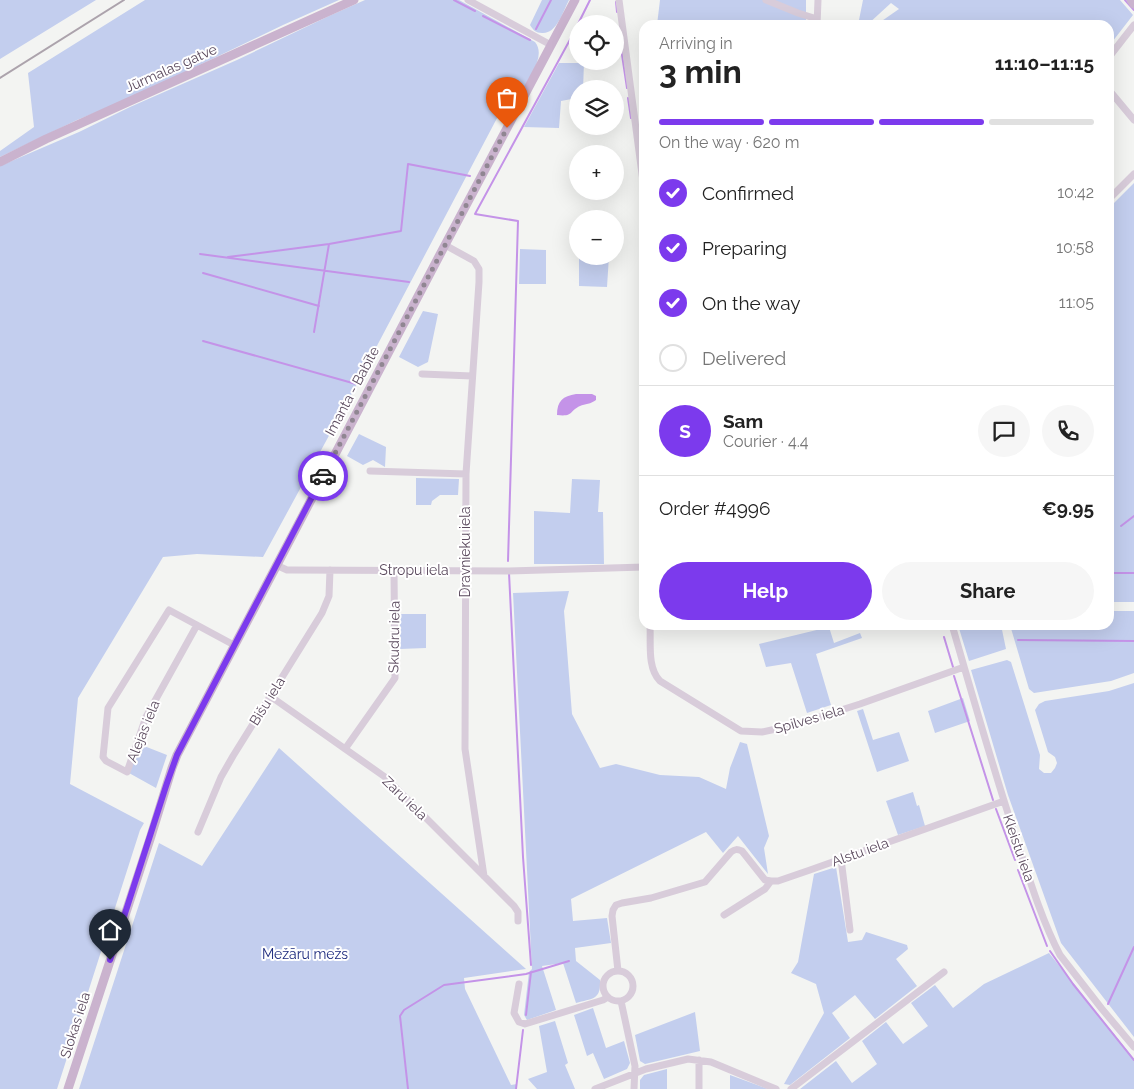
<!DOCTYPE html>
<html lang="en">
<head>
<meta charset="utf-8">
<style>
	body { margin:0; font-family:Raleway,sans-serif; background:#f6f6f6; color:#222; height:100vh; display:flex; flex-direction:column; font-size:19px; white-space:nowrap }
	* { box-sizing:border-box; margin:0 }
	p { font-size:16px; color:#767676 }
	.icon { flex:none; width:28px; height:28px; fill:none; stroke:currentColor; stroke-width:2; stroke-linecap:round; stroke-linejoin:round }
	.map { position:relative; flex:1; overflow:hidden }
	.side { position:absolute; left:639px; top:20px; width:475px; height:610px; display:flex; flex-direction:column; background:#fff; border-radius:15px; box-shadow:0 5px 20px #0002 }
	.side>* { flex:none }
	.fabs { position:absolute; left:569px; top:15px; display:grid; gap:10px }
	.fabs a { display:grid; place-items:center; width:55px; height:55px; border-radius:50%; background:#fff; box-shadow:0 5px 20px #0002; font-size:25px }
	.pin { position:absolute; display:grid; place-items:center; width:42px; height:42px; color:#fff; margin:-51px -21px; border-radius:50% 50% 50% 0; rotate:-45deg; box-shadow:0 0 5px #0007 }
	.pin .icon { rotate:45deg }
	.courier { position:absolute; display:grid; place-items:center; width:50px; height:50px; margin:-25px; border:4px solid #7c3aed; border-radius:50%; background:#fff; color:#222; box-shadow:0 1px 6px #0007 }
	.overview em { font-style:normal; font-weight:700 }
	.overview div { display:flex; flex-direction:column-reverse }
	.overview { display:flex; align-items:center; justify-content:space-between; height:85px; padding:0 20px }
	h1 { font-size:32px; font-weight:700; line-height:38px }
	.bar { display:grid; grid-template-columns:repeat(4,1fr); gap:8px 5px; align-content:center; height:60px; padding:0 20px }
	.bar i { height:6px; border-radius:4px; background:#e0e0e0 }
	.bar .active { background:#7c3aed }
	.bar p { grid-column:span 4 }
	.line { display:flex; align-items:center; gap:12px; padding:0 20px; border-top:1px solid #e0e0e0 }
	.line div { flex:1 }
	.round { display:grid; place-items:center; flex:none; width:52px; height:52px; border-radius:26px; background:#f6f6f6 }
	ol { padding:0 20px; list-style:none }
	li { display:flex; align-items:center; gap:15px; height:55px }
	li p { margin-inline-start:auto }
	li .icon { padding:5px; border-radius:50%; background:#7c3aed; color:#fff; stroke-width:4 }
	li:last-child { color:#767676 }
	li i { width:28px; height:28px; border:2px solid #e0e0e0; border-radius:50% }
	.primary-button { display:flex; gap:10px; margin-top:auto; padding:10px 20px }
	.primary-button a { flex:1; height:58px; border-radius:30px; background:#7c3aed; color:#fff; font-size:20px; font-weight:700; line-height:58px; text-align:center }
	.primary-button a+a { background:#f6f6f6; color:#222 }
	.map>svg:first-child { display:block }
</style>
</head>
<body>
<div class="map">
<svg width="1134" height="1089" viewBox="0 0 1134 1089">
	<rect width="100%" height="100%" fill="#f3f4f2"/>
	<!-- green -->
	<path fill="#c3ceee" d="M0,0H96L0,59Z
		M145,0H339L283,25L131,98L77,120L0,157V151L34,127L28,73Z
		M365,0H459L535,42C546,56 530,74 524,88L515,84L350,397L263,557L197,554L163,557L78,698L70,784L144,823L140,830L57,1089H0V166L79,132L130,107L237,60L329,16Z
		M542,0H569C563,11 557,34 542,33C536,33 533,30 530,25Z
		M660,0H806V25H657Z
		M863,0H1120L1133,15L1109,46V25H876L899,9L891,3L867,25H858Z
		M559,63H584L583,89H578L577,93V98L561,101L559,128L524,127Z
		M1134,183V602H1109V208Z
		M520,249L546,250V284H519Z
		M579,256H609L607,287L579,286Z
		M423,311L438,314L428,362L418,367L399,357Z
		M359,434L386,447L385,467L373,460L363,465L347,456Z
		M416,478L459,479L458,495H440L432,501L431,505H416Z
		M572,479L600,480L598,512H603L604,564H534V511L570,513Z
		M569,591L564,611L572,714L600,768L616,764L660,775L699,777L726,789L730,768L740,742L747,744L769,836L764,848L768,874L738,836L723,853L706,832L571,899L573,921L607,918L611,943L575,948L576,961L600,980C601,1000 593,998 576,1003L563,963L542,966L556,1010L527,1020L524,1015L529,972L532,969L513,593Z
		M1109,611H1134V673L1111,681L1034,693L1029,689L1010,625H1109Z
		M400,614H426V648L400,649Z
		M958,625H1001L1006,649L969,661Z
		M829,627L834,643L860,633L862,638L816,654L831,705L807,713L791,663L766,667L759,644Z
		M1007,660L1011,662L1040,755L1039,769L1044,773H1051L1055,768L1057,763L1055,757L1048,752L1035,710L1039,704L1045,701L1109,691L1134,683V1037L1061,943L1008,795L971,670Z
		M963,698L970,721L935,733L928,711Z
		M863,709L873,740L899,732L909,761L877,772L857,711Z
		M139,744L167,755L156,788L129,773Z
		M279,748L526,969L464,978L465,989L511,1085L517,1084L516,1089H79L159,843L202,866Z
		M913,792L917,806L919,805L925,826L898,835L886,801Z
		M836,867L848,942L862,940L866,932L907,945L908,949L896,959L917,986L875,1019L855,995L832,1013L850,1038L790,1085L784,1084L824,1013L816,984L791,973L798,962L814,874Z
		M1049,953L1134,1059V1089H800L836,1061L852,1083L877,1064L862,1041L886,1022L903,1044L928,1026L911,1003L935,985L953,1008L984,984Z
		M593,1008L606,1048L624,1041L630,1063L627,1069L604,1079L593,1053L587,1056L574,1015Z
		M695,1012L700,1051L645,1064L640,1061L635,1035Z
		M555,1021L568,1063L565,1065L575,1089H537L528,1079L547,1072L539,1026Z
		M667,1069V1089H640V1080L644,1075Z
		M730,1075L768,1089H730Z"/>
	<!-- water -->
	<path fill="#c493e8" d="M576,394H592L596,396V400C591,404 585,404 580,406C569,411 574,417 557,415C557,401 563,396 576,394Z"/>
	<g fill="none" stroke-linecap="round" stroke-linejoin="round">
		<!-- stream -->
		<path stroke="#c493e8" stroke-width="2" d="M454,0L475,11
			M1125,0L1134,10
			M616,2L617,12
			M483,16L530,40
			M578,24L590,0
			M618,28L627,88
			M536,29L551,0
			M628,98L631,118
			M200,254L409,282
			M228,257L329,244L401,231L408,164L470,176
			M203,273L319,306
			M314,332L329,244
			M203,341L356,384
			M1121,526L1134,516
			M508,561L518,221L475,214L578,25
			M509,573L523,857L531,965
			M1109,573H1134
			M944,637L953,667
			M1018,640L1134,641
			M954,676L993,800
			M996,809L1015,860
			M1018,870L1047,946
			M1050,951L1073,984L1134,1060
			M1108,1004L1134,947
			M526,1015L531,972
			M408,1089L400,1016L404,1010L444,985L526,974L569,961
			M516,1089L523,1030"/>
		<!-- minor -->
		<path stroke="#d8ccda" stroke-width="7" d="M468,0L551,45
			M619,0L644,189
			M766,0L798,13L817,19
			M817,25L818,0
			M1109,57L1134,25
			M1109,90L1134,120
			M1109,199L1134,174
			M445,245L474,261L479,269V282L466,474L465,749L484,876
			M422,374L472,376
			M370,471L466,474
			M276,565L287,570H291L509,571L644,567
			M197,625L146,717L127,772L106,761L103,757L108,708L169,610L234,645
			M650,625C651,643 647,668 660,681L741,731L762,732L794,725L860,704L964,667
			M952,625C973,697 993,769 1017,841C1029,878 1042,921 1060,955L1102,1009L1134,1047
			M270,696L385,777L514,906L518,912V921
			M345,749L395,678L394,570
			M198,832L221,777L233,756L322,613L329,596L330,570
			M841,859L850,930
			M724,915L765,889L771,881H778L810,870L1004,801
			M618,971L612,916L613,910L616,905L622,903L651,898L705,882L731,852C735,849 737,849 742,851L765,880L771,881
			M603 986a15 15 0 1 1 30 0a15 15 0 1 1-30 0Z
			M519,984L514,1013L519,1022L525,1024L603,1000L608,997
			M621,1001L635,1066L634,1089
			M595,1089L646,1069L688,1059L711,1062L776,1089
			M699,1089V1060
			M791,1089L944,972"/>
		<!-- major -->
		<path stroke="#cab3ce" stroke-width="9" d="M1131,0L1134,4
			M0,162L46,139L354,0
			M68,1089L151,836L172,768L177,755L445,245L575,0"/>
		<!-- rail -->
		<path stroke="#aca3ac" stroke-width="2" d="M0,78L124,0"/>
	</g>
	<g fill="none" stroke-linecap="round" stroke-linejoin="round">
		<!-- done -->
		<path stroke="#908692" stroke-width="5" stroke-dasharray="0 9" d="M323,476L507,128"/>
		<!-- route -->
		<path stroke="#7c3aed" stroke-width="6" d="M110,960L167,783L177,755L323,476"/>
	</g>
	<g text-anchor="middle" stroke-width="4" stroke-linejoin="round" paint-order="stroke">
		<!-- street labels -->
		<g font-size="14" fill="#5b4a5e" stroke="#fff">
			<text transform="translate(171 68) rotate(-24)" y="5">Jūrmalas gatve</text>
			<text transform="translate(352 391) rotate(-62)" y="5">Imanta - Babīte</text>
			<text transform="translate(465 552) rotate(-90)" y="5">Dravnieku iela</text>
			<text x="414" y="575">Stropu iela</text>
			<text transform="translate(394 637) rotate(-89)" y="5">Skudru iela</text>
			<text transform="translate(267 701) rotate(-58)" y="5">Bišu iela</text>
			<text transform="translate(809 719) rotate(-16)" y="5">Spilves iela</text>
			<text transform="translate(143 731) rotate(-68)" y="5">Alejas iela</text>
			<text transform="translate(405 798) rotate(44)" y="5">Zaru iela</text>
			<text transform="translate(1019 848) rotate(71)" y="5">Kleistu iela</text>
			<text transform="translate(860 852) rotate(-20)" y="5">Alstu iela</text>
			<text transform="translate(75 1025) rotate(-72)" y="5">Slokas iela</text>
		</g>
		<!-- park labels -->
		<g font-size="14" fill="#1d2a7d" stroke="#fff">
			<text x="305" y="959">Mežāru mežs</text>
		</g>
	</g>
</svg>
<div class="fabs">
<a><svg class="icon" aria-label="locate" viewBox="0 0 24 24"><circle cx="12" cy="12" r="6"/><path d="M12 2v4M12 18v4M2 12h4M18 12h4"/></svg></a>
<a><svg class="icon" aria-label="layers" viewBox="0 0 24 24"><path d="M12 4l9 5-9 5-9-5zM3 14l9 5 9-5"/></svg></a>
<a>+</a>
<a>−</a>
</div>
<div class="pin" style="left:507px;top:128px;background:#ea580c"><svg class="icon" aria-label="bag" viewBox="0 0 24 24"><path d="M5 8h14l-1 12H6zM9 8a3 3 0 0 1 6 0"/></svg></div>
<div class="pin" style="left:110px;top:960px;background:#1f2937"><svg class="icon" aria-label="home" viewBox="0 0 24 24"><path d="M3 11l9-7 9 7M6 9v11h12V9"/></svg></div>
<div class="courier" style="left:323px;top:476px"><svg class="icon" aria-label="car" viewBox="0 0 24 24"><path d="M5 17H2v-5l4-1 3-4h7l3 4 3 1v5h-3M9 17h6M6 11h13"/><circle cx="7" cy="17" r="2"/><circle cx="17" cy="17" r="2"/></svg></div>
<section class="side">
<div class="overview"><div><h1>3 min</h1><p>Arriving in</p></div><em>11:10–11:15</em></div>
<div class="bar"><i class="active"></i><i class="active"></i><i class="active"></i><i></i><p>On the way · 620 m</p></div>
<ol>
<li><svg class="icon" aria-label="check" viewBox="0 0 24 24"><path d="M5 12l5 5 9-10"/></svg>Confirmed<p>10:42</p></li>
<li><svg class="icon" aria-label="check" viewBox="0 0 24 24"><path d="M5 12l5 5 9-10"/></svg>Preparing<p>10:58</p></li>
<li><svg class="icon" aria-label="check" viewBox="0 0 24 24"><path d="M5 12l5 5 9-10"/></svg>On the way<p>11:05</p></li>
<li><i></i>Delivered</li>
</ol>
<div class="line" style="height:90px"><b class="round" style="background:#7c3aed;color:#fff">S</b><div><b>Sam</b><p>Courier · 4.4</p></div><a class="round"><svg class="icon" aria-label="chat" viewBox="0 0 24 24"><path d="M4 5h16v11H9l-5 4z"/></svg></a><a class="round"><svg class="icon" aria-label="phone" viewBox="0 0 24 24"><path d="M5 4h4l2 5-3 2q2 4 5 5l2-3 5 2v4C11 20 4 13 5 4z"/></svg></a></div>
<div class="line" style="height:65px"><div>Order #4996</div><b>€9.95</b></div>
<div class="primary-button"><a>Help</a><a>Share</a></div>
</section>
</div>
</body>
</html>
